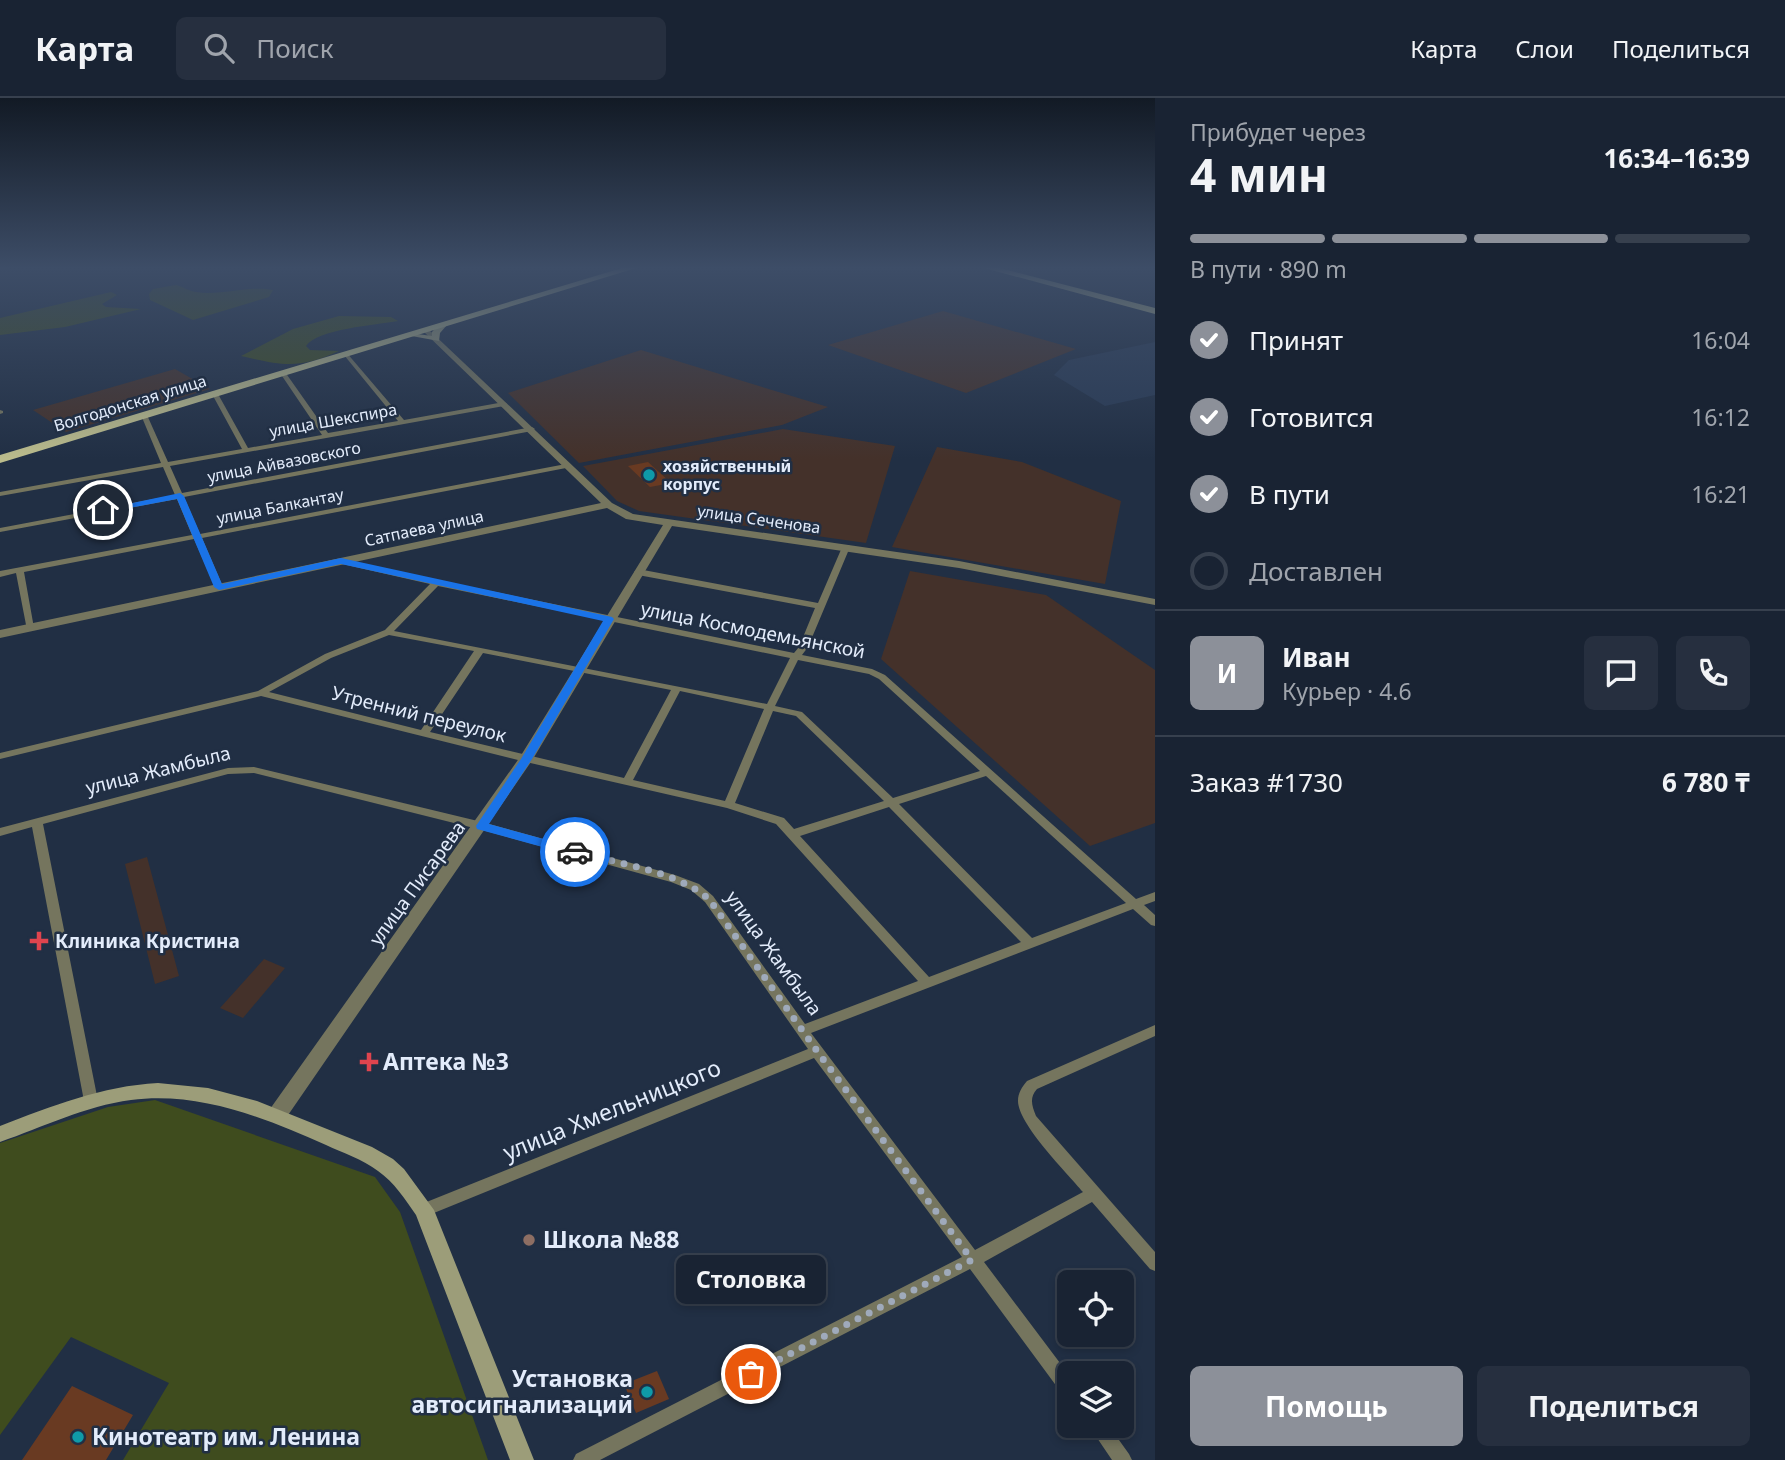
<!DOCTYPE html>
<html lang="ru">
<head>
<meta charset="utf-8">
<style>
	body { margin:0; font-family:"Noto Sans",sans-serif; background:#262f3f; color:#f1f3f6; height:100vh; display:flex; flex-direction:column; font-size:26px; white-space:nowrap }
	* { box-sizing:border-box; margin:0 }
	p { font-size:23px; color:#9fa4ac }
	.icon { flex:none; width:38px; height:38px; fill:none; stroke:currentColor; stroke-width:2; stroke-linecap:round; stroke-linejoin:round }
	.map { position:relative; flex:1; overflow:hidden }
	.details { display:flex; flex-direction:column; background:#192333; width:630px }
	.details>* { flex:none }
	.controls { position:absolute; left:1057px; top:1172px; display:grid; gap:14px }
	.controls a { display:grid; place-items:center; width:77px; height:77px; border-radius:10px; background:#192333; box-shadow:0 4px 10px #0003,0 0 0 2px #37404e; font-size:35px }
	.pin { position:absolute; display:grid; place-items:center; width:60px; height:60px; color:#fff; margin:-30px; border:4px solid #fff; border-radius:50%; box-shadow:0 2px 7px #0007 }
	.courier { position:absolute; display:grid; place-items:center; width:70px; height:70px; margin:-35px; border:5px solid #1a73e8; border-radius:50%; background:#fff; color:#222; box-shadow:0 2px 9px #0007 }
	.bubble { position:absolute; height:49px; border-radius:10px; background:#192333; box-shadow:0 4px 10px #0003,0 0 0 2px #37404e; font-size:23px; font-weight:700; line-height:49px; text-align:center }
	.head em { font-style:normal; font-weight:700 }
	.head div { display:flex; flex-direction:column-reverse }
	.head { display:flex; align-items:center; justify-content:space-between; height:119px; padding:0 35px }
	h1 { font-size:46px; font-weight:700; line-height:52px }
	.bar { display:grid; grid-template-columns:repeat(4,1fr); gap:10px 7px; align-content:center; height:84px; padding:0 35px }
	.bar i { height:9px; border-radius:5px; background:#37404e }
	.bar .selected { background:#8c9099 }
	.bar p { grid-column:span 4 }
	.line { display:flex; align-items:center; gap:18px; padding:0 35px; border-top:2px solid #37404e }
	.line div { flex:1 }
	.round { display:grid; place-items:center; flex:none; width:74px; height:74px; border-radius:10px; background:#262f3f }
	ol { padding:0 35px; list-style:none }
	li { display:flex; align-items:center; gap:21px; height:77px }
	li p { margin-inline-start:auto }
	li .icon { padding:7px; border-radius:50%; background:#8c9099; color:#fff; stroke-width:4 }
	li:last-child { color:#9fa4ac }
	li i { width:38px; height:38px; border:4px solid #37404e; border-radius:50% }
	.action { display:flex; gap:14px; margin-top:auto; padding:14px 35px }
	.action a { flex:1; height:80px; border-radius:10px; background:#8c9099; color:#fff; font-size:28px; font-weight:700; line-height:80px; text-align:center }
	.action a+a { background:#262f3f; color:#f1f3f6 }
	header { display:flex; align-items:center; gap:42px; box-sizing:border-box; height:98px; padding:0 35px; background:#192333; border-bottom:2px solid #37404e }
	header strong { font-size:33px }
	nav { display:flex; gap:38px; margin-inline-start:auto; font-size:24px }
	.search { width:490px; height:63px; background:#262f3f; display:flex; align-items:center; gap:18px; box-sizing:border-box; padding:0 24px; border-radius:10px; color:#9fa4ac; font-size:26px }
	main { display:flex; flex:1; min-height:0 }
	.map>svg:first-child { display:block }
</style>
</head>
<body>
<header>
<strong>Карта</strong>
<div class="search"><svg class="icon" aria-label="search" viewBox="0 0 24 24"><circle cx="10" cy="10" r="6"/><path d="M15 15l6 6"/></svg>Поиск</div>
<nav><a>Карта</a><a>Слои</a><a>Поделиться</a></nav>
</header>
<main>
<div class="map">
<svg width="1155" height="1362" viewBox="0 0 1155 1362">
	<rect width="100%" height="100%" fill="#212f44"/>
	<!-- built -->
	<path fill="#293a54" d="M1155,244V297L1105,308L1054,277L1069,262Z"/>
	<!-- industrial -->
	<path fill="#44312a" d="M943,213L1076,251L966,295L828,247Z
		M641,252L828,309L782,327L579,365L508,295Z
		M175,271L210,291L66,334L33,312Z
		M783,331L895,348L866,445L639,413L617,403L583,368Z
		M937,349L1022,364L1121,403L1105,486L892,449Z
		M910,473L1046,497L1155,572V725L1090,748L881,561Z
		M147,759L179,878L155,886L125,766Z
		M264,861L285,870L243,920L220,910Z"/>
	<!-- green -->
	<path fill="#3f4c1e" d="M176,187C183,189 189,193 196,194C222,198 248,187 273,192L269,199L193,222L150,202L149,196L153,191Z
		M111,194L117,197L102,206L106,209L141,211L65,229L0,237V220Z
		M339,218L391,219L398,223C376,227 317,231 306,248L310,252L339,253C299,271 284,268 241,258L293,231Z
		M155,1002L375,1079L400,1114L488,1362H123L169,1285L71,1239L0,1337V1045L108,1009Z"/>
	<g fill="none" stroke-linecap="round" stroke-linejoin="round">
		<!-- stream -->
		<path stroke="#475573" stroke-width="2" d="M0,171L8,170"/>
	</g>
	<!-- building -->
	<path fill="#693a22" d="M648,364L671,385L650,389L628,368Z
		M657,1273L669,1301L636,1315L624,1286Z
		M72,1288L133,1317L106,1362H22Z"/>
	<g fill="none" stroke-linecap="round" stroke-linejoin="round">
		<!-- minor -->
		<path fill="#75755e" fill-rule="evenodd" d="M346,254L404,322L504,304L507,306L504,308L170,368L182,395L532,329L535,331L532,333L184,399L200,436L566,366L570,368L566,370L202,440L223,489L219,492L215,489L194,441L24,474L34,530L33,532H27L16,475L0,479V473L192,437L177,401L0,434V430L175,397L163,369L0,398V394L161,365L141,317L144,315L147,317L168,364L242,351L212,296L215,294L218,296L248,350L322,337L280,275L283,273L285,274L328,335L398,323L344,257L343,256Z
			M0,312L3,313V315L0,316Z
			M843,447H849L850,449L808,549L802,557L872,571L885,577L1136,801L1155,794V803L1144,807L1155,817V828L1151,827L1133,811L811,935L975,1152L1083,1094C1067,1075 1018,1026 1018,1003C1018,995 1022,989 1027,983L1155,927V938L1037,991C1029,1000 1032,1008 1036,1018L1155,1154V1173L1150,1171L1092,1104L984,1164L1069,1277V1299L1063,1297L970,1171L600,1362H573L576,1356L962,1159L814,960L429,1117L424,1119L419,1117L417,1112L419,1107L808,951L705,804L691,792L671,784L482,732L254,675L228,676L43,726L98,1003L96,1007L91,1009L86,1007L84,1003L32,729L0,738V730L228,670L254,669L482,724L675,777L699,786L713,798L805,926L918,883L776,726L727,710L526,664L261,598L0,661V655L258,593L325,556L385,532L430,486L338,465L337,463L341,461L436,482L794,555L799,549L815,510L638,477L634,474L638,471L818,505ZM438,488L790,560L767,606L394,533ZM389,537L474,553L421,632L269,594L331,560ZM483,555L671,592L624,680L430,634ZM798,562L869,576L879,581L980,673L893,700L802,614L775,608ZM680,593L764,611L725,703L633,682ZM773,613L796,618L884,703L794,731L784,720L735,705ZM986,678L1126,805L1032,840L899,706ZM889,709L1021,844L929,879L800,738Z
			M1089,1328H1109L1129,1356L1132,1362H1112Z"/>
		<!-- tertiary -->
		<path fill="#75755e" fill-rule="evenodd" d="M427,230L612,405L633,416L959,463L1155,501V507L959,470L672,428L533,661L284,1023L277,1025L270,1023L268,1017L270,1011L520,659L663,427L626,421L607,410L0,540V532L601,405L424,234L423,232Z"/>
		<!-- secondary -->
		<path fill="#9c9d79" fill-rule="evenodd" d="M440,225L447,227L440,235L439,243L406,237L410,235L432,238V234Z
			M158,985L208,990L257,1003L372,1049L393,1061L404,1071L434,1112L534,1362H510L416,1117C405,1101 394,1084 378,1073C362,1061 343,1055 326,1047C265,1020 199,993 131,1002C85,1008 43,1029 0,1044V1028C52,1008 102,988 158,985Z"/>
		<!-- primary -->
		<path fill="#bbbc8c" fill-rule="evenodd" d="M622,170H636L0,365V357Z
			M984,170H999L1155,210V216Z"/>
	</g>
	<!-- sky -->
	<linearGradient id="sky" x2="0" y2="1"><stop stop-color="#121a25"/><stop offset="0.47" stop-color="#3d4d67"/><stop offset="1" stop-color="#3d4d67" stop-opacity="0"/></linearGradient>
	<rect width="1155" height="361" fill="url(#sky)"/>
	<!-- route -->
	<path fill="#1a73e8" d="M180,395L184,398L222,486L341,460L612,519L614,521L532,661L489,726L580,751V757L575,758L477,731L476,728L521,661L603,523L341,466L219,492L214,489L177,401L103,415L99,412Z"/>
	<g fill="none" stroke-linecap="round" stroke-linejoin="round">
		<!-- done -->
		<path stroke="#9faabb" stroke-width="7" stroke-dasharray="0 12.6" d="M575,754C619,766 674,772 709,801L817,953L972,1162L751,1276"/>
	</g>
	<!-- markers -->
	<g fill="#0f9aa8" stroke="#212f44" stroke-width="2.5">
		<circle cx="649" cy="377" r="7"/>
		<circle cx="647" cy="1294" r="7"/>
		<circle cx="78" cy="1339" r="7"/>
	</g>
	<g fill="#e0444e" stroke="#212f44" stroke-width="2.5">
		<path d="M35.5 832.5h7v7h7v7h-7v7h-7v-7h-7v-7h7z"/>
		<path d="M365.5 953.5h7v7h7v7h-7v7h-7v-7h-7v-7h7z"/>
	</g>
	<circle fill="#8d6e63" stroke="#212f44" stroke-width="2.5" cx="529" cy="1142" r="7"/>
	<g text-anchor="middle" stroke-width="5" stroke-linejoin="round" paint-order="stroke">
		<!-- far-street labels -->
		<g font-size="16" fill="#e3ecfb" stroke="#212f44">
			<text transform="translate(130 305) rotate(-17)" y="6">Волгодонская улица</text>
			<text transform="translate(333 322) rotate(-10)" y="6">улица Шекспира</text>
			<text transform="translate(284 364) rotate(-11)" y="6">улица Айвазовского</text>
			<text transform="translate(280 408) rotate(-11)" y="6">улица Балкантау</text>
			<text transform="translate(759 421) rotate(8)" y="6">улица Сеченова</text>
			<text transform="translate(424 430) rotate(-12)" y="6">Сатпаева улица</text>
		</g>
		<!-- far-poi labels -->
		<g font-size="16" font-weight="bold" fill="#e3ecfb" stroke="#212f44" text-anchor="start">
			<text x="663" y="374">хозяйственный<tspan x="663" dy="18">корпус</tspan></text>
		</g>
		<!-- street labels -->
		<g font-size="19" fill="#e3ecfb" stroke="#212f44">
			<text transform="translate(753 532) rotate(11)" y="7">улица Космодемьянской</text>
			<text transform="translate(419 616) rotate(14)" y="7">Утренний переулок</text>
			<text transform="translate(158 672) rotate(-14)" y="7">улица Жамбыла</text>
			<text transform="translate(417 785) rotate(-54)" y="7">улица Писарева</text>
			<text transform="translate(774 855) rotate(54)" y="7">улица Жамбыла</text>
		</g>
		<!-- poi labels -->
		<g font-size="19" font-weight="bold" fill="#e3ecfb" stroke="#212f44" text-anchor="start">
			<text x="55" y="850">Клиника Кристина</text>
		</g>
		<!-- near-poi labels -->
		<g font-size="23" font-weight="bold" fill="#e3ecfb" stroke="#212f44" text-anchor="start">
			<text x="383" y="972">Аптека №3</text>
			<text x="543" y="1150">Школа №88</text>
			<text x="633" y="1289" text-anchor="end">Установка<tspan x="633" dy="26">автосигнализаций</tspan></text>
			<text x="92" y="1347">Кинотеатр им. Ленина</text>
		</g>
		<!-- near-street labels -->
		<g font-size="23" fill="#e3ecfb" stroke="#212f44">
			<text transform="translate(612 1012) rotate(-22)" y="8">улица Хмельницкого</text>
		</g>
	</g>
</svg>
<div class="controls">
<a><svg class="icon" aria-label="locate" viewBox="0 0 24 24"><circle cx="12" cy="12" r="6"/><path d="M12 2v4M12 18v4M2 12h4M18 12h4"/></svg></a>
<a><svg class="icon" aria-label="layers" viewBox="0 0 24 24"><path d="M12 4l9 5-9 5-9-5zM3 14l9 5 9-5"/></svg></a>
</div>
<div class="pin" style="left:751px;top:1276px;background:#ea580c"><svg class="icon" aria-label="bag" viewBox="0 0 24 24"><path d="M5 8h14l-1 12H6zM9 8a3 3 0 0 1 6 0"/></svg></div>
<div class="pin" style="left:103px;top:412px;background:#1f2937"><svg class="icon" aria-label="home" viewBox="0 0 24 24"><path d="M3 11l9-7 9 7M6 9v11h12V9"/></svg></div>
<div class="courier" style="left:575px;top:754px"><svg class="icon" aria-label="car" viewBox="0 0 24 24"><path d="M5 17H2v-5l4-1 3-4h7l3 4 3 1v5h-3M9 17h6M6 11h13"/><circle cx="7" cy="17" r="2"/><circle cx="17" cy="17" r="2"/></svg></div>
<div class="bubble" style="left:676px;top:1157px;width:150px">Столовка</div>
</div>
<section class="details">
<div class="head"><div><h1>4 мин</h1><p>Прибудет через</p></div><em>16:34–16:39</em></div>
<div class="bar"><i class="selected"></i><i class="selected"></i><i class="selected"></i><i></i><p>В пути · 890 m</p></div>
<ol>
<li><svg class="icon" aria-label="check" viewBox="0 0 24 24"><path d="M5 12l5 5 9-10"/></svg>Принят<p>16:04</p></li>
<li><svg class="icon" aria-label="check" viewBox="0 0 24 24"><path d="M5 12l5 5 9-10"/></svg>Готовится<p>16:12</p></li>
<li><svg class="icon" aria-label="check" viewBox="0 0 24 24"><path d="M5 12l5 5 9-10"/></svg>В пути<p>16:21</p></li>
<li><i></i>Доставлен</li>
</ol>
<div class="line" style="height:126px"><b class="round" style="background:#8c9099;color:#fff">И</b><div><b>Иван</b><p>Курьер · 4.6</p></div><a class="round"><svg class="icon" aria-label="chat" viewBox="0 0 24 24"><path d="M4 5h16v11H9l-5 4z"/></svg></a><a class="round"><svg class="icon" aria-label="phone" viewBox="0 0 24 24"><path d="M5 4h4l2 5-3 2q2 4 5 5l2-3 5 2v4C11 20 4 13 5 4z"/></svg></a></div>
<div class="line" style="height:91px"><div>Заказ #1730</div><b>6 780 ₸</b></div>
<div class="action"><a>Помощь</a><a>Поделиться</a></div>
</section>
</main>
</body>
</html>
